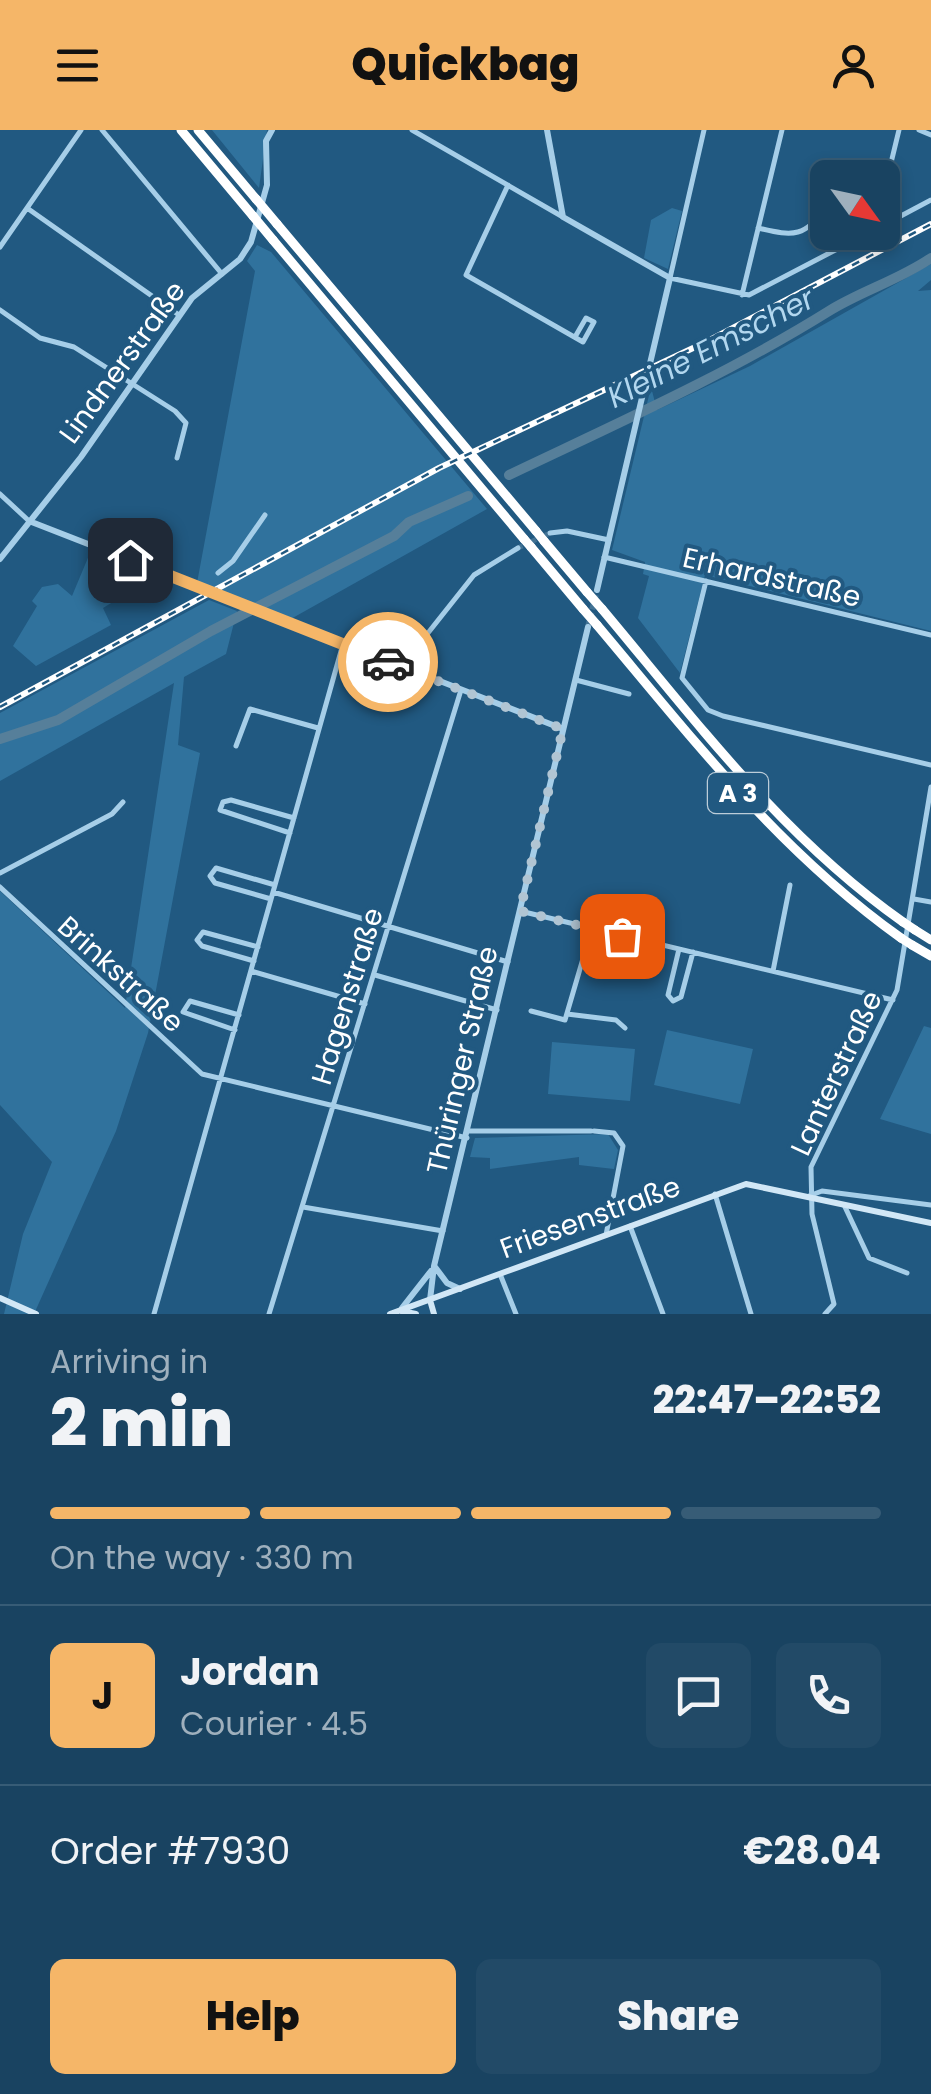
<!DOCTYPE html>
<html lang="en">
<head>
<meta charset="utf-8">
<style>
	body { margin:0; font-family:Poppins,sans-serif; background:#224a67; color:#f1f3f6; height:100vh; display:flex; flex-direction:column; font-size:38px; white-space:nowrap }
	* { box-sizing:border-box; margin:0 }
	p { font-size:32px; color:#9fb0bd }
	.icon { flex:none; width:55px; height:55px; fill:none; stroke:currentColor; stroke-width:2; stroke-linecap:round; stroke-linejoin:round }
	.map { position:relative; height:1184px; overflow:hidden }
	.sheet { display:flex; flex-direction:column; background:#194361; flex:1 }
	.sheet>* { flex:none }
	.needle { width:65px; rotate:123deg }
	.fabs { position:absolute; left:810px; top:30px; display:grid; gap:20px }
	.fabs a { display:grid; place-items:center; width:90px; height:90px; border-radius:15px; background:#194361; box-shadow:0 5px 15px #0003,0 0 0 2px #375c76; font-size:50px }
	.pin { position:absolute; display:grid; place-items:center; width:85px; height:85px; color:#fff; margin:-42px; border-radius:20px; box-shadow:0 5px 15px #0006 }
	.courier { position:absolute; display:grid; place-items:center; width:100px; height:100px; margin:-50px; border:8px solid #f5b668; border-radius:50%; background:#fff; color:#222; box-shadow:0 2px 12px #0007 }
	.headline em { font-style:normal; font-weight:800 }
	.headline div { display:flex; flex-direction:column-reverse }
	.headline { display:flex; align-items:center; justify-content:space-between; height:170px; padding:0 50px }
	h1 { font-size:65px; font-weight:800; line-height:75px }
	.bar { display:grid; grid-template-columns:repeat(4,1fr); gap:15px 10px; align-content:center; height:120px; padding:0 50px }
	.bar i { height:12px; border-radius:8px; background:#375c76 }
	.bar .on { background:#f5b668 }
	.bar p { grid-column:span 4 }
	.line { display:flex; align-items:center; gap:25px; padding:0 50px; border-top:2px solid #375c76 }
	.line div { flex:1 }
	.round { display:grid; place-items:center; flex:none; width:105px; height:105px; border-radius:15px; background:#224a67 }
	.button { display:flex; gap:20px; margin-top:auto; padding:20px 50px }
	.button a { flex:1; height:115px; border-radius:15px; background:#f5b668; color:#111; font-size:40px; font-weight:800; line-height:115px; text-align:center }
	.button a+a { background:#224a67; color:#f1f3f6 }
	header { display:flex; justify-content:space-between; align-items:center; height:130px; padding:0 50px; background:#f5b668; color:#111; font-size:45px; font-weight:800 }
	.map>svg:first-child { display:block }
</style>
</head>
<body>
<header><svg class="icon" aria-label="menu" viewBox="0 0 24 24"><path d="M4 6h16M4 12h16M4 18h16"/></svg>Quickbag<svg class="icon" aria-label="person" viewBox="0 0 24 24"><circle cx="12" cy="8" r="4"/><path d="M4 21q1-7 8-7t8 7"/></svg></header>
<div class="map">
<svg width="931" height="1184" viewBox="0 0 931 1184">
	<rect width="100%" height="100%" fill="#215981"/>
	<!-- green -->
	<path fill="#30729d" d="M212,0H267L259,58Z
		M672,78L682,81L668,139L644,128L651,90Z
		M257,115L271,122L487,379L289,490L197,453L255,141L247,131Z
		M931,134V150L918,161L931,160V501L705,445L680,543L638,488L649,446L643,444L645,432L612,420L651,257L657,280L750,236Z
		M90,423L100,428L121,467L103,478L111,495L36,536L13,516L37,476L32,471L42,457L58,454L72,466Z
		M209,470L237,481L226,524L184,547L178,615L200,623L148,903L116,1001L34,1184H4L23,1104L52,1032L0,975V761L125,878L174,553L0,651V583Z
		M924,896L931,898V1004L880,989Z
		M667,900L753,919L740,974L654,955Z
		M552,912L635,919L630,971L548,964Z
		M608,1004L618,1020L614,1039L579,1035V1027L490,1039V1028L470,1027L475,1008Z"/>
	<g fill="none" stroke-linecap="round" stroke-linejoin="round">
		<!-- river -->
		<path stroke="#567f9a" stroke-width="10" d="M509,345C618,293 728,244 829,181C861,161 899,150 931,128
			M0,609L58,590L211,501L394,406L409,392L468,366"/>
		<!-- minor-tunnel -->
		<path stroke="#427294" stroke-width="5" stroke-dasharray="5 2.5" stroke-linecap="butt" d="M518,418L550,403"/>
		<!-- tertiary-tunnel -->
		<path stroke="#427294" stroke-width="6" stroke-dasharray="6 3" stroke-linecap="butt" d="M588,497L597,460"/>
		<!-- minor -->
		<path stroke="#a6cee8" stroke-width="5" d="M102,0L222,144
			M412,0L563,87
			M704,0L670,148L749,165L870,102
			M919,0L931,5
			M881,48L890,37L899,0
			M508,55L466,145L583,212L594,192L586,188L575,207
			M27,78L179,185
			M882,96L931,70
			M758,98C796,107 803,107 828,76
			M0,117L81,0
			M742,165L782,0
			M0,180L40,208L74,217L175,281L186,293L177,328
			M0,364L29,391
			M550,403L567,401L609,410
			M604,427L931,505
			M218,443L233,431L265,385
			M706,451L682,548L708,580L723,586L931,635
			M401,537L474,445L518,418
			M576,550L629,564
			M236,616L250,579L318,598
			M290,703L220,680L223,672L231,670L294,688
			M0,743L112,684L123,672
			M0,757L202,944L467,1008
			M273,762L508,832
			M271,769L215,753L210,746L216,738L275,755
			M914,769L931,772
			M520,781L893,870
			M679,819L668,865L673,871L681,867L693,822
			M254,831L202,816L197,810L203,802L258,817
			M251,841L365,874
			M773,841L790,755
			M375,845L497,880
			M531,881L565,890L592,798
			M567,884L616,890L625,898
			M235,900L183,882L190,871L239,885
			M469,1001H591
			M594,1001L614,1003L623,1016L606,1105
			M715,1064L751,1184
			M809,1066L822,1061L931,1075
			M303,1077L443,1101
			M845,1077L869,1128L907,1143
			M630,1096L663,1184
			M500,1144L516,1184
			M154,1184L343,514
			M269,1184L461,560
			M825,1184L834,1174L812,1084L811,1037L897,860L931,657"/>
		<!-- tertiary -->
		<path stroke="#a6cee8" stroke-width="6" d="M547,0L563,87L670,148L597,460
			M29,391L563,599
			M0,429L81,327L192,168L240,129L251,112L267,55L266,11L272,0
			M435,1137L447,1153L460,1159
			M430,1170L434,1136L588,497
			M402,1178L431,1141"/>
		<!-- secondary -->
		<path stroke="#d1e7f6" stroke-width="6" d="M0,1168L36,1184
			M430,1170L434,1184
			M401,1181L416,1184
			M390,1184L746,1054L931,1093"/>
		<!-- motorway -->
		<path stroke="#fff" stroke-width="9" d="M181,0L253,86
			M198,0L256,69
			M277,94L536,401
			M273,110L524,409
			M544,411L587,462
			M531,417L583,479
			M602,479C696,591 782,707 903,792
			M597,495C693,609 778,720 901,808
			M915,800L931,810
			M912,815L931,826"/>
		<!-- rail casing -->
		<g stroke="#fff" stroke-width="6">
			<path id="rail" d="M0,577L439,338L708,211L931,94"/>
		</g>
		<!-- rail -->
		<use href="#rail" stroke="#215981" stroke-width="2.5" stroke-dasharray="8" stroke-linecap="butt"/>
		<!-- motorway-bridge -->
		<path stroke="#fff" stroke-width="9" d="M256,69L277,94
			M253,86L273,110
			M536,401L544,411
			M524,409L531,417
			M587,462L602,479
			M583,479L597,495
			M903,792L915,800
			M901,808L912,815"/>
	</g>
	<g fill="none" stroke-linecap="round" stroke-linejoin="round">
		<!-- done -->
		<path stroke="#b1c5d3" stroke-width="10" stroke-dasharray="0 18" d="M388,532L563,599L520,781L622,806"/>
		<!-- route -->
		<path stroke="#f5b668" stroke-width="12" d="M130,430L388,532"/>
	</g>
	<g text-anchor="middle" stroke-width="8" stroke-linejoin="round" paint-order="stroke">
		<!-- shield labels -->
		<rect fill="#215981" stroke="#bccdd9" stroke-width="2.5" x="708" y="643" width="60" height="40" rx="8"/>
		<g font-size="25" font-weight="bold" fill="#fff">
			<text x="738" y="672">A 3</text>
		</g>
		<!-- street labels -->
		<g font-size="28" fill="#fff" stroke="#215981">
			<text transform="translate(122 232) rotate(-54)" y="10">Lindnerstraße</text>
			<text transform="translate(772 447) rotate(13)" y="10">Erhardstraße</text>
			<text transform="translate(121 844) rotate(42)" y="10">Brinkstraße</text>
			<text transform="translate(347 866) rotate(-73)" y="10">Hagenstraße</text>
			<text transform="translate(462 930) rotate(-77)" y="10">Thüringer Straße</text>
			<text transform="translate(836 943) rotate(-65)" y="10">Lanterstraße</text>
			<text transform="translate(590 1087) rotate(-20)" y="10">Friesenstraße</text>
		</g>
		<!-- water labels -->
		<g font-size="30" font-style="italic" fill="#b2d7ef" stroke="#215981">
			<text transform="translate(711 218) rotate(-27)" y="10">Kleine Emscher</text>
		</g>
	</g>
</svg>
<div class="fabs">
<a><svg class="needle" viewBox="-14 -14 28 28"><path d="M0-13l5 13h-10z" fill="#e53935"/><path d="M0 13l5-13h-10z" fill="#9fb0bd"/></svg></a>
</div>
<div class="pin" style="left:622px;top:806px;background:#ea580c"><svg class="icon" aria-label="bag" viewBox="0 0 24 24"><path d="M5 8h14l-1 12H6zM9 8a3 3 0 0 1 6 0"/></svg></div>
<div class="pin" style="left:130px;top:430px;background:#1f2937"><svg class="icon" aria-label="home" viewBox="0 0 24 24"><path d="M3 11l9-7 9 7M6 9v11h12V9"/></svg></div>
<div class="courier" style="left:388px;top:532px"><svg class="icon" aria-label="car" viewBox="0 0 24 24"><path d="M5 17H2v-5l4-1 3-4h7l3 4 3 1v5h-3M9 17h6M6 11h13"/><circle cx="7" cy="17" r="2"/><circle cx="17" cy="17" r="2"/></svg></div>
</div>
<section class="sheet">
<div class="headline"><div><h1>2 min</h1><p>Arriving in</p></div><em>22:47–22:52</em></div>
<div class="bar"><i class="on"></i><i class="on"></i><i class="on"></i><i></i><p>On the way · 330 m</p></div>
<div class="line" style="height:180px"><b class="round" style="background:#f5b668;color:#111">J</b><div><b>Jordan</b><p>Courier · 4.5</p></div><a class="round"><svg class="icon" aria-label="chat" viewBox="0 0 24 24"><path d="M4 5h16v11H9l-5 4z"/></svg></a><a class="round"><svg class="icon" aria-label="phone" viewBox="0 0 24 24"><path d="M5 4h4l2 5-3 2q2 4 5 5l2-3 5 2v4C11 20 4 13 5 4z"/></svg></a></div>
<div class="line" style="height:130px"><div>Order #7930</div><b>€28.04</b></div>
<div class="button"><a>Help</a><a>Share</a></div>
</section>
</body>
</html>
